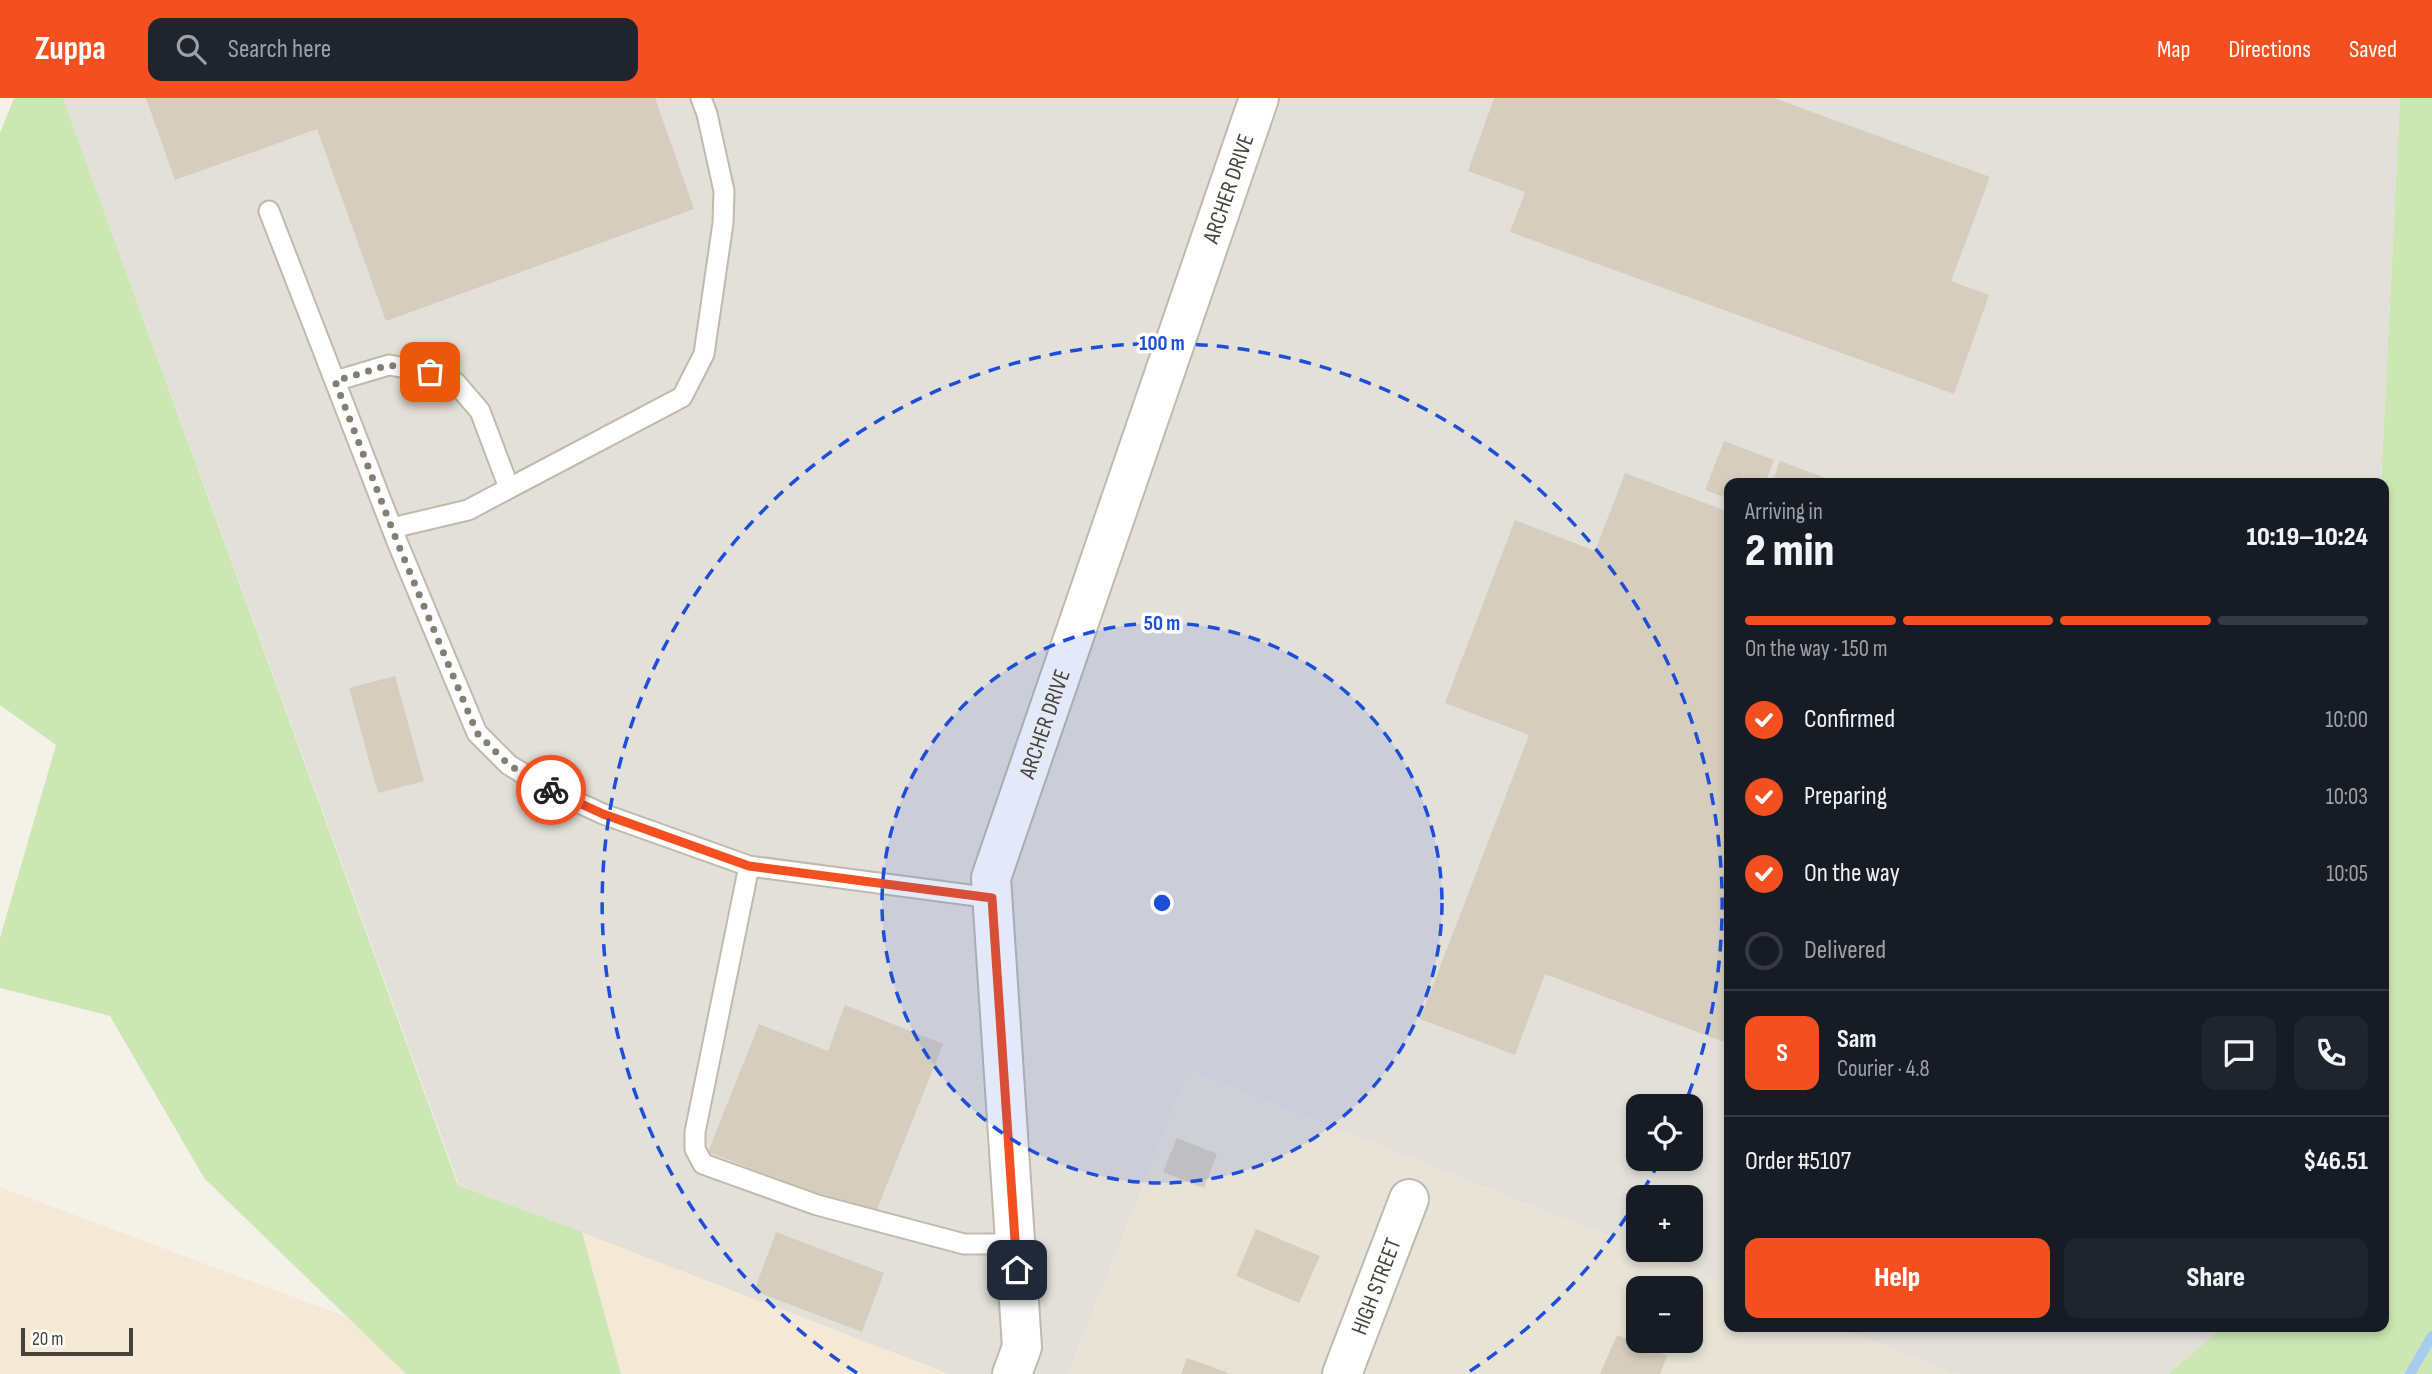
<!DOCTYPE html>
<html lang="en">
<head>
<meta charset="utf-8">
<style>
	body { margin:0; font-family:"Sofia Sans Condensed",sans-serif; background:#20242c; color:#f1f3f6; height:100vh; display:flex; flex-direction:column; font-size:26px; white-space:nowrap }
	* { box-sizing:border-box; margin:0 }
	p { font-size:23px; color:#9ea1a6 }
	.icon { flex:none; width:38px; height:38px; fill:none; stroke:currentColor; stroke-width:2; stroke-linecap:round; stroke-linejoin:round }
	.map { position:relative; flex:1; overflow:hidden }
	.panel { position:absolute; left:1724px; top:380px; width:665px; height:854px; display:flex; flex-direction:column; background:#171b24; border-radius:14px; box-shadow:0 4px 10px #0003 }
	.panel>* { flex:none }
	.tools { position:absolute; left:1626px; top:996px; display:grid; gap:14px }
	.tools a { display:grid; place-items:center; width:77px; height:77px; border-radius:14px; background:#171b24; box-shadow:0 4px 10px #0003; font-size:35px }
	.scale { position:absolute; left:21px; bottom:18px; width:112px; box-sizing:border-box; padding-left:7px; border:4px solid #474237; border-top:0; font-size:19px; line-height:24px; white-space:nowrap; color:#474237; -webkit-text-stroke:5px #fff; paint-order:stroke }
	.pin { position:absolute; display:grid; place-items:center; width:60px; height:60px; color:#fff; margin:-30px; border-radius:14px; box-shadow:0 4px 10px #0006 }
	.courier { position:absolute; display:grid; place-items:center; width:70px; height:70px; margin:-35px; border:5px solid #f34f20; border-radius:50%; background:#fff; color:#222; box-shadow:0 2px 9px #0007 }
	.summary em { font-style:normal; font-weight:800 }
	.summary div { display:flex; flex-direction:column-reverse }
	.summary { display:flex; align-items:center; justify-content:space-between; height:119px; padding:0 21px }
	h1 { font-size:46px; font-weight:800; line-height:52px }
	.bar { display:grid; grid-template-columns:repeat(4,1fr); gap:10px 7px; align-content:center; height:84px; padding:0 21px }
	.bar i { height:9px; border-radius:5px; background:#363941 }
	.bar .on { background:#f34f20 }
	.bar p { grid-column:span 4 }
	.line { display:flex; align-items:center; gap:18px; padding:0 21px; border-top:2px solid #363941 }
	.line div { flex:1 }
	.round { display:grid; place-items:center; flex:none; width:74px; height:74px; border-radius:14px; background:#20242c }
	ol { padding:0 21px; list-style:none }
	li { display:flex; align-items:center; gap:21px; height:77px }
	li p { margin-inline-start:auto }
	li .icon { padding:7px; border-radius:50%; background:#f34f20; color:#fff; stroke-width:4 }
	li:last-child { color:#9ea1a6 }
	li i { width:38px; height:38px; border:4px solid #363941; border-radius:50% }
	.primary-button { display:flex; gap:14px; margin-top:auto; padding:14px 21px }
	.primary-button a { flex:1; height:80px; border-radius:14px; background:#f34f20; color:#fff; font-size:28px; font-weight:800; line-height:80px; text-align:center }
	.primary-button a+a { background:#20242c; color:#f1f3f6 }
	header { display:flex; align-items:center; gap:42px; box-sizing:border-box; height:98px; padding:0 35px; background:#f34f20; color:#fff }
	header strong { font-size:33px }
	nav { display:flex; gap:38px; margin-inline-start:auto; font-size:24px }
	.search { width:490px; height:63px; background:#20242c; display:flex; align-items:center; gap:18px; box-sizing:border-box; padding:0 24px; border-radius:14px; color:#9ea1a6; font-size:26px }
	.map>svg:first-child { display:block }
</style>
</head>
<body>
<header>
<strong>Zuppa</strong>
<div class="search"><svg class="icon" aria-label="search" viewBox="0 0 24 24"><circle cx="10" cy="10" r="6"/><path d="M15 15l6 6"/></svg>Search here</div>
<nav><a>Map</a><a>Directions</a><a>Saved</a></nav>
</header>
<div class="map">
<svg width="2432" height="1276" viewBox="0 0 2432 1276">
	<rect width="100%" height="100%" fill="#f4f1e9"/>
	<!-- residential -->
	<path fill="#e8e3d7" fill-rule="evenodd" d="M1189,973L1729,1186V1228L1837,1229L1957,1276H1068ZM1638,1190H1690V1242H1638Z"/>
	<!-- commercial -->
	<path fill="#f5e9d5" d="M0,1089L347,1219L406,1276H0Z
		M582,1134L949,1276H621Z"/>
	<!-- industrial -->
	<path fill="#e3e0da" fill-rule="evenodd" d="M63,0H2400L2381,385H1729V1186L1641,1152H1690V1099H1638V1150L1189,973L1068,1276H949L459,1087ZM1638,1008H1690V1060H1638Z
		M1837,1229H2222L2169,1276H1957Z"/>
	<!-- green -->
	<path fill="#cce7b3" d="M14,0H63L458,1087L582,1134L621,1276H406L204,1080L110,918L0,890V840L56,647L0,607V35Z
		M2400,0H2432V1276H2169L2222,1229L2384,1228V385H2381Z"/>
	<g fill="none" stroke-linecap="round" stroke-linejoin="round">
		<!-- stream -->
		<path stroke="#a7ccee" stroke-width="10" d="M2410,1276L2432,1238"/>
	</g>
	<!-- building -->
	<path fill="#d5cebe" d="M146,0H655L694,111L386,223L317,31L175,82Z
		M1494,0H1774L1990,79L1951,183L1989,197L1954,296L1510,134L1525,94L1468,73Z
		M1724,343L1774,362L1765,385H1729V401L1705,392Z
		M1780,363L1839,385H1772Z
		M1625,375L1729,414V946L1545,876L1515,957L1420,921L1529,637L1445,605L1515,422L1595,453Z
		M395,578L424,683L378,695L349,590Z
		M845,907L943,946L874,1119L708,1054L759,926L828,953Z
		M1177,1040L1217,1056L1204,1090L1163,1074Z
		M1256,1131L1320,1158L1299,1205L1236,1178Z
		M776,1134L884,1175L862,1234L754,1193Z
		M1617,1237L1667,1258L1660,1276H1600Z
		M1187,1260L1231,1276H1181Z"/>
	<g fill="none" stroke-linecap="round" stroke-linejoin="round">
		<!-- lane casing -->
		<g stroke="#bfbaab" stroke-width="23">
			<path id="lane" d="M269,113L398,446L477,635L509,667L549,691L603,716L749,768
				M335,283L389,267L430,274L456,285L480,313L509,390
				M392,430L468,412L682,299L704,256L723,125L724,93L707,16L701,0
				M992,800L749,768L695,1034V1051L703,1066L817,1107L964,1146H1015"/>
		</g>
		<!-- street casing -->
		<g stroke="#bfbaab" stroke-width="42">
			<g id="street">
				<path id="s1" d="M1012,1276L1022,1249L991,780L1259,0"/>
				<path id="s2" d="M1342,1276L1409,1101"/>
			</g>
		</g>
		<!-- lane -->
		<use href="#lane" stroke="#fff" stroke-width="19"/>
		<!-- street -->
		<use href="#street" stroke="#fff" stroke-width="38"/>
	</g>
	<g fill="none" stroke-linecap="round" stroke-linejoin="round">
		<!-- done -->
		<path stroke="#847f75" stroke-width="7" stroke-dasharray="0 12.6" d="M430,274L389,267L335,283L398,446L477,635L509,667L551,692"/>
		<!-- route -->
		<path stroke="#f34f20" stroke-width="9" d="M551,692L603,716L749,768L992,800L1017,1172"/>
	</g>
	<!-- distance rings -->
	<circle cx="1162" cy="805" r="280" fill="#1d4ed8" fill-opacity=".12"/>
	<g fill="none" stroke="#1d4ed8" stroke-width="3.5" stroke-dasharray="12 9">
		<circle cx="1162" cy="805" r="280"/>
		<path d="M1659 1064A560 560 0 0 1 1467 1275M857 1275A560 560 0 1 1 1685 1006"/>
	</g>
	<g text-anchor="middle" stroke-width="7" stroke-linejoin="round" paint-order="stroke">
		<!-- street labels -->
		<g font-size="23" fill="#474237" stroke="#fff">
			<text dy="8" stroke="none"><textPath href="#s1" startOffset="1228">ARCHER DRIVE</textPath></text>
			<text dy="8" stroke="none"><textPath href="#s1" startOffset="662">ARCHER DRIVE</textPath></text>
			<text dy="8" stroke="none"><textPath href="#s2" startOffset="94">HIGH STREET</textPath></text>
		</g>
	</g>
	<circle cx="1162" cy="805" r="10" fill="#1d4ed8" stroke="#fff" stroke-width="3.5"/>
	<g font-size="21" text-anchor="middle" font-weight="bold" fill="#1d4ed8" stroke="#fff" stroke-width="7" stroke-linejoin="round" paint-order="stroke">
		<text x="1162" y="252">100 m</text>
		<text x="1162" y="532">50 m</text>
	</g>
</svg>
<div class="tools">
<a><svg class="icon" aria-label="locate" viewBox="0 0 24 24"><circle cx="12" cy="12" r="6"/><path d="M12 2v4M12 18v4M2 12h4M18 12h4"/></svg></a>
<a>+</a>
<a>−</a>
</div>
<div class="scale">20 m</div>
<div class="pin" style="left:430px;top:274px;background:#ea580c"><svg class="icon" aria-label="bag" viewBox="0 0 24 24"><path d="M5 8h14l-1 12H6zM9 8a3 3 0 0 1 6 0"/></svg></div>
<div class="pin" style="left:1017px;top:1172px;background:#1f2937"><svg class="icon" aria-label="home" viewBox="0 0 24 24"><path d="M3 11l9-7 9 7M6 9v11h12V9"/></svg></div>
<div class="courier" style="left:551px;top:692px"><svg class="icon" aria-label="bike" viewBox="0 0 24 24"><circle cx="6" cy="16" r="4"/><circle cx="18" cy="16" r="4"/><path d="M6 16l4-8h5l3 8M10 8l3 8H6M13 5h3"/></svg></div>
<section class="panel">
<div class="summary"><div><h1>2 min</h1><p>Arriving in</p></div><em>10:19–10:24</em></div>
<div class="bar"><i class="on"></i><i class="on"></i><i class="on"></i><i></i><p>On the way · 150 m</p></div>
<ol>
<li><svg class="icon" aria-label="check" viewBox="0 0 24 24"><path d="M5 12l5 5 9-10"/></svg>Confirmed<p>10:00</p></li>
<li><svg class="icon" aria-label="check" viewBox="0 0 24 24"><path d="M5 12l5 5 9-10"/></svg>Preparing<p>10:03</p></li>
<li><svg class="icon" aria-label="check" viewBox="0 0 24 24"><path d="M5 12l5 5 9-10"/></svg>On the way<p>10:05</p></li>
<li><i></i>Delivered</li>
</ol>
<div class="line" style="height:126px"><b class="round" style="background:#f34f20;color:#fff">S</b><div><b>Sam</b><p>Courier · 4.8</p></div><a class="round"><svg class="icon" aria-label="chat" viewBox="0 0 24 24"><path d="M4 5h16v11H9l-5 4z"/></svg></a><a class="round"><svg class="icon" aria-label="phone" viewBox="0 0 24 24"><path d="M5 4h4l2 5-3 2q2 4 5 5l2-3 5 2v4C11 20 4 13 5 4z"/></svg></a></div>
<div class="line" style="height:91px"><div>Order #5107</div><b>$46.51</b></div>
<div class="primary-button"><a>Help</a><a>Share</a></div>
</section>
</div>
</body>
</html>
